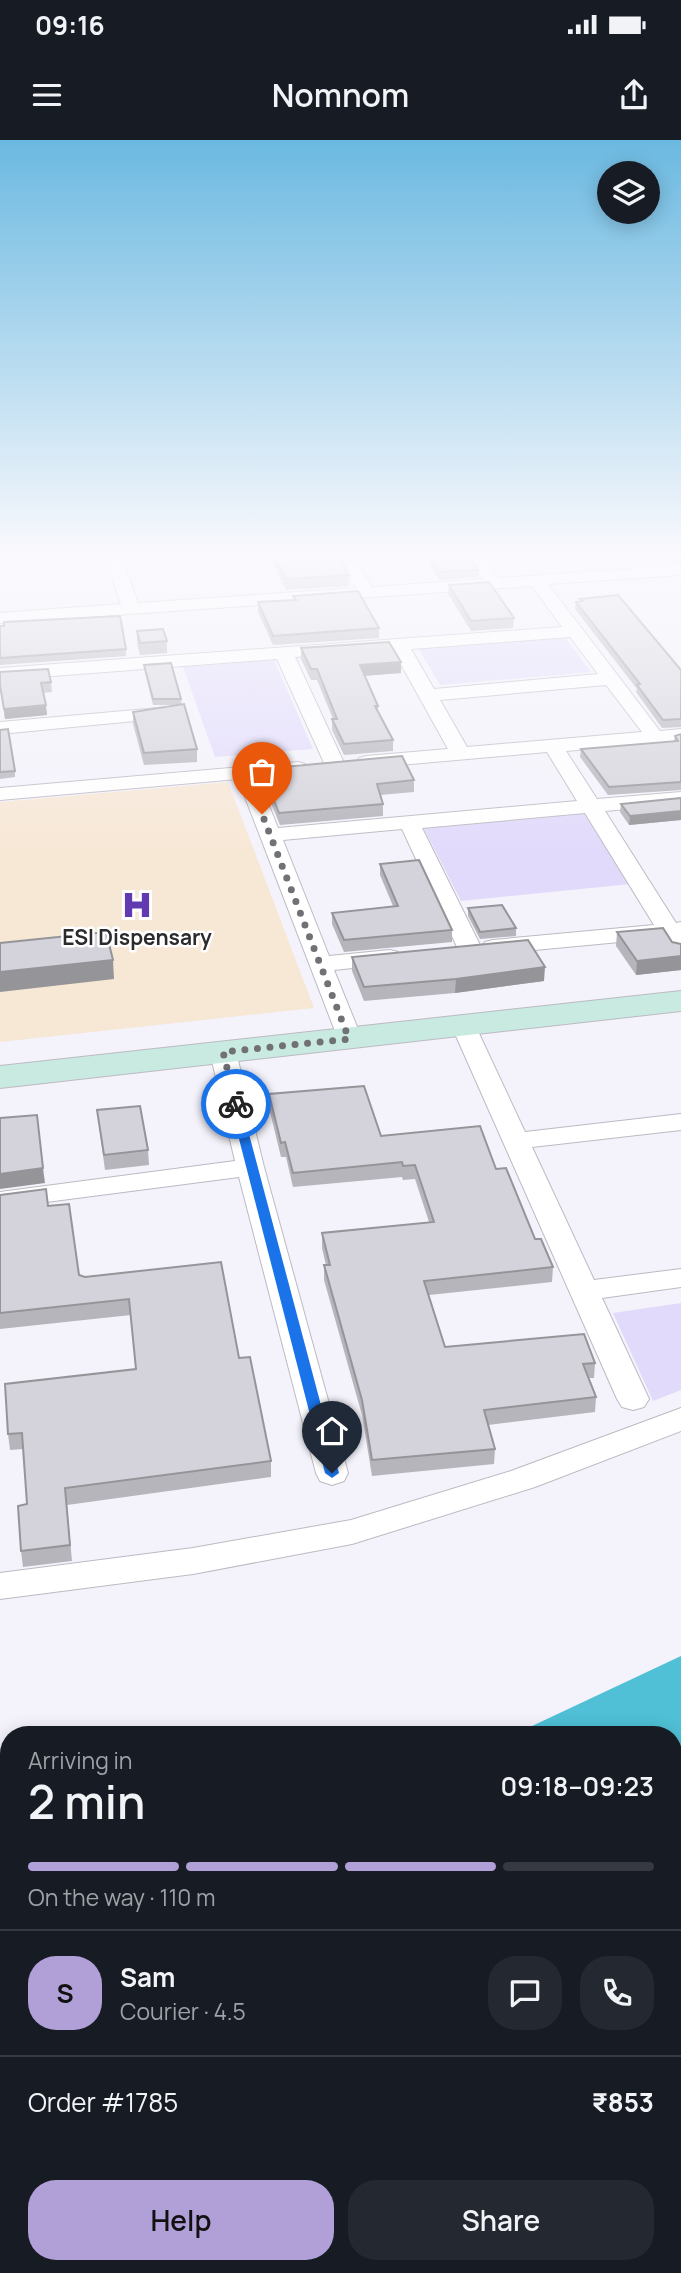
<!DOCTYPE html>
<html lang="en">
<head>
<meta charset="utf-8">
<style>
	body { margin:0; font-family:Manrope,sans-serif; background:#242831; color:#f1f3f6; height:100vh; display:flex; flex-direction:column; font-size:26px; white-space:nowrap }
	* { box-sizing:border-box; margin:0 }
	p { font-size:23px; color:#9ea1a6 }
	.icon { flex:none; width:38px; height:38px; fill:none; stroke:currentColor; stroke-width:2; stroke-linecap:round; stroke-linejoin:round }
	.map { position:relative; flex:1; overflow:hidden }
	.sheet { position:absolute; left:0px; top:1586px; width:682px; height:548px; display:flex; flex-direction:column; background:#171b24; border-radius:28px 28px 0 0; box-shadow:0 4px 18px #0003 }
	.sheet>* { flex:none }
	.tools { position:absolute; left:597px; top:21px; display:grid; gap:14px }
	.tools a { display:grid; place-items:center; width:63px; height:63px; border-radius:50%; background:#171b24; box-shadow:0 4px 18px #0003; font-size:35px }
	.pin { position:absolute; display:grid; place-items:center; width:60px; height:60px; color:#fff; margin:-72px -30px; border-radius:50% 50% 50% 0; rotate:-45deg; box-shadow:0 0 7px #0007 }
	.pin .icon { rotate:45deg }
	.courier { position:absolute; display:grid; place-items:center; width:70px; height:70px; margin:-35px; border:5px solid #1a73e8; border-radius:50%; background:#fff; color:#222; box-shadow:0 2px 9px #0007 }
	.headline em { font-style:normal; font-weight:600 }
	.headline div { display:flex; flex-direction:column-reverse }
	.headline { display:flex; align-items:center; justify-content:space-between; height:119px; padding:0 28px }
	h1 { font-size:46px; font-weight:600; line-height:52px }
	.bar { display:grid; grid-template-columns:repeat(4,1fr); gap:10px 7px; align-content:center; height:84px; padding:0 28px }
	.bar i { height:9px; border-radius:5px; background:#363941 }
	.bar .on { background:#b0a0d7 }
	.bar p { grid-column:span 4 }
	.line { display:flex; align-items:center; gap:18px; padding:0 28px; border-top:2px solid #363941 }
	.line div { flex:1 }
	.round { display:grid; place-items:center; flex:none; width:74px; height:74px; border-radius:28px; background:#242831 }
	.primary-button { display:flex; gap:14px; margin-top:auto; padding:14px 28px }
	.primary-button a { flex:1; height:80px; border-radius:28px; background:#b0a0d7; color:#111; font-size:28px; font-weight:600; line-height:80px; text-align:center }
	.primary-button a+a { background:#242831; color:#f1f3f6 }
	.status { display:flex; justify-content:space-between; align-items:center; height:49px; padding:0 35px; background:#171b24; direction:ltr }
	.status svg { height:19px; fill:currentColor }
	header { display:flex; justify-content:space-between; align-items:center; height:91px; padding:0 28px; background:#171b24; font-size:32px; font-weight:600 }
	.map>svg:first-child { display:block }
</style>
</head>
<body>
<div class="status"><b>09:16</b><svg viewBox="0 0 49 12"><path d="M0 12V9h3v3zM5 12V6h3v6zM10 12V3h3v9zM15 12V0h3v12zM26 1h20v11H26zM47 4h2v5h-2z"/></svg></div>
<header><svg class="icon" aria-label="menu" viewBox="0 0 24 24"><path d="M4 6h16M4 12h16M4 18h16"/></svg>Nomnom<svg class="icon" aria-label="share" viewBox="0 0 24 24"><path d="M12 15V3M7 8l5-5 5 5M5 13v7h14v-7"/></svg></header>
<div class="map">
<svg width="681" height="2133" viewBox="0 0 681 2133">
	<rect width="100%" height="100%" fill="#f4f2fb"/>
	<!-- medical -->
	<path fill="#f7e7d5" d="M228,642L314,868L0,902V662Z"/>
	<!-- green -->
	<path fill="#e1dafb" d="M565,497L591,532L440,545L418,508Z
		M274,520L313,609L215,617L183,527Z
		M584,672L631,744L461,761L423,687Z
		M681,1163V1250L653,1261L613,1173Z"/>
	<!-- water -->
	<path fill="#4fc0d6" d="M681,1516V1665L674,1669V1594H515Z
		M9,1835V2004L0,2009V1839Z"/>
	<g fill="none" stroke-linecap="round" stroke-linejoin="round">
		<!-- street casing -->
		<g stroke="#bcbac2" stroke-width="2">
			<path id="street" d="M105,416H121L138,463L356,448L337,416H353L372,447L483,439L467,416H483L500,438L681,425V435L548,444L660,591L681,589V601L566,611L597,659L681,652V664L605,671L676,783L681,782V816L673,814L662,798L493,814L485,812L481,807L485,802L493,800L654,785L585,673L422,688L482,809L478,814H462L458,809L402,689L283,700L329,816L390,810L398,812L402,817L398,822L390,824L334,830L362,899L358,904L349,907L340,904L238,639L0,660V648L298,622L305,624L308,628L305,632L258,638L278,688L577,661L547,612L366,628L359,626L356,622L359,618L366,616L448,609L393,510L295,517L345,625L342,629H328L325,625L277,519L0,540V528L562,487L532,446L0,483V473L121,464ZM570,497L598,534L434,549L411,509ZM606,545L642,592L467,607L440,560Z
				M169,567L176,569L179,573L176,577L0,594V582Z
				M464,880L473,882L476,887L525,992L681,974V990L532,1007L594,1140L681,1129V1147L602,1158L649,1259L644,1267L633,1270L622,1267L617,1259L452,887L455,882Z
				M223,904L232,907L236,912L264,1027L348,1333L344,1341L332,1345L320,1341L316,1333L239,1037L0,1068V1052L235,1021L210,912L214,907Z
				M681,1268V1291L535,1347L352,1404L193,1434L0,1459V1433L193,1408L351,1380L511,1331Z
				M674,2105L679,2107L681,2133H641L639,2124H674Z
				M414,2124H460V2133H414Z"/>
		</g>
		<!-- secondary casing -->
		<g stroke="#bcbac2" stroke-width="2">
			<path id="secondary" d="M681,851V871L0,948V926Z
				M681,1683V1731L674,1733V1686Z
				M681,1737V1787L674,1789V1740Z
				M9,2029V2124H41L37,2133H0V2033Z"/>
		</g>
		<!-- street -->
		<use href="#street" fill="#fff" fill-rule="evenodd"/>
		<!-- secondary -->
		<use href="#secondary" fill="#c9eae0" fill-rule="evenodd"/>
	</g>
	<!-- wall -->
	<path fill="#b6b5bc" d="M274,416L349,435V446L286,450L274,426Z
		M420,416H470L478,430V437L439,440L428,421H423Z
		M670,416H681V423H676Z
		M449,445L514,478L513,488L471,491L448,454Z
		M293,456L379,488V498L273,505L258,472V462L294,460Z
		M580,459L681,530V587L662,588L636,552L637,549L575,469L576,462L580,461Z
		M0,486L126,509V516L0,525Z
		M137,491L167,501V513L140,515L137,503Z
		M301,508L401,533L365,536L378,566V572L393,600V611L344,615L332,590V579H333L317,540H311L301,519Z
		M144,525L181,559L182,565L197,609V622L144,625L133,584V572L179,565H153L145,532Z
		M0,532L51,542L52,552L43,553L47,575L5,579L0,549Z
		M0,590L15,631V637L0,639Z
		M681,594V650L608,655L580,617L581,609L674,601L675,596Z
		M262,629L414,640V652L380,655L383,664V676L280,685L262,641Z
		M681,658V680L629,685L620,672L621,664Z
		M380,724L452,790V802L344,812L332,784V773L393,766L380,735Z
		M468,768L516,788V796L480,799L468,776Z
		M617,792L672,802L681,804V830L636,835L616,806Z
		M352,817L544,841L455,853L364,861L352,831Z
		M269,954L381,996L496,1029L535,1099L553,1127L552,1142L429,1155L445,1207L595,1223L594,1238H589L596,1257L595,1272L488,1285L495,1309L494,1324L372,1336L362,1275L324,1140V1125H326L322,1108V1093L429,1082L415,1039L403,1040L402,1037L293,1047L286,1017H281L269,968Z
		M97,970L148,1010L149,1025L105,1030Z
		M0,1055L48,1066L79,1135L85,1137L221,1122L239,1218L271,1321V1337L67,1365L72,1421L23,1427L21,1411L27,1364L23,1309L10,1310L8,1294L136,1229L131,1175L0,1189Z"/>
	<!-- shaded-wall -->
	<path fill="#949499" d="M401,522V533L360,536V525Z
		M46,565L47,575L5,579L4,569Z
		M681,671V680L629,685L630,676Z
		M681,816V830L636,835L637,821Z
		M113,820L114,839L0,852V832Z
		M545,827L544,841L455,853L456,839Z
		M43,1028L45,1043L0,1049V1034Z"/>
	<!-- building -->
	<path fill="#d4d3db" stroke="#949499" stroke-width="2" d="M274,416H338L349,435L286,439Z
		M429,416H470L478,430L439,432Z
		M489,442L514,478L471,481L449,445Z
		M358,451L379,488L273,496L258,462L296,460L293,456Z
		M618,455L681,530V579L663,580L637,545L640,544L576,462L583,461L580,459Z
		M120,476L126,509L0,518V486H4V482Z
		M163,489L167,501L140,503L137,491Z
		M389,502L401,522L360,525L378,566H375L393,600L344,604L332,579H337L317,529H311L301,508Z
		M171,523L181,559H153L144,525Z
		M48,529L51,542L41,543L46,565L4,569L0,545V532Z
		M184,564L197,609L144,613L133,572Z
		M8,589L15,631L0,632V590Z
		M681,594V642L609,647L581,609L678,601L675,596Z
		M402,616L414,640L377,644L383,664L279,673L262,629Z
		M681,658V671L630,676L621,664Z
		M419,720L452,790L344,800L332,773L398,766L380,724Z
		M502,765L516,788L480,792L468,768Z
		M663,788L672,802L681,804V816L637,821L617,792Z
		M106,792L113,820L0,832V803Z
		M528,800L545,827L456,839L364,847L352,817Z
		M364,946L381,996L480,986L496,1029L506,1028L535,1099H541L553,1127L424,1141L445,1207L584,1194L595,1223L583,1224L596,1257L484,1270L495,1309L372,1320L362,1260L324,1125H330L322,1093L434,1082L415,1025L403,1026L402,1022L293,1033L285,1002L281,1003L269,954Z
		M140,966L148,1010L104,1015L97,970Z
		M37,975L43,1028L0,1034V978Z
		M46,1049L48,1066L69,1064L79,1135L85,1137L221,1122L239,1218L250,1217L271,1321L65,1348L70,1405L21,1411L18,1366L27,1364L22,1293L8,1294L5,1244L136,1229L129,1159L0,1173V1055Z"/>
	<!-- sky -->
	<linearGradient id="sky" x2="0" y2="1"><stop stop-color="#6bb9e1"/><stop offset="0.58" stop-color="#faf9fd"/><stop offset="1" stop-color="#faf9fd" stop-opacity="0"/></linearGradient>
	<rect width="681" height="715" fill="url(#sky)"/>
	<!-- route -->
	<path fill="#1a73e8" d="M236,961L241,964L339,1333L332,1338L325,1333L230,964Z"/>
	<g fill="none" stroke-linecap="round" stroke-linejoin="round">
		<!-- done -->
		<path stroke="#717075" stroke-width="7" stroke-dasharray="0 12.6" d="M236,964L223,912L349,899L262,674"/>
	</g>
	<!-- icons -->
	<defs>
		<g id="hospital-bare" transform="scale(2.415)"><path d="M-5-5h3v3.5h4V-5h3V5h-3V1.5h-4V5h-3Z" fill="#613ab2" stroke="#fff" stroke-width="2.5" paint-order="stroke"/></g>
	</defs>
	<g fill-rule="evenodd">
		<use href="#hospital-bare" x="137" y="765"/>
	</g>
	<g text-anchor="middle" stroke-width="5" stroke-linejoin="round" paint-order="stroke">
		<!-- poi labels -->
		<g font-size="21" font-weight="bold" fill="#2b2a2d" stroke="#fff">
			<text x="137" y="805">ESI Dispensary</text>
		</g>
	</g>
</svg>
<div class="tools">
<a><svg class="icon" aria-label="layers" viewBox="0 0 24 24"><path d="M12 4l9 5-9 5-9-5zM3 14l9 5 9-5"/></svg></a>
</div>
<div class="pin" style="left:262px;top:674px;background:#ea580c"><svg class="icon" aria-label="bag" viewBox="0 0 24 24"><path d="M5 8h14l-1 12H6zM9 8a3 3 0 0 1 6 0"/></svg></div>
<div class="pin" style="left:332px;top:1333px;background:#1f2937"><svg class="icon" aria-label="home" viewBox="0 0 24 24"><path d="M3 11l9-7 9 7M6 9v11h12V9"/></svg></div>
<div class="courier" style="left:236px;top:964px"><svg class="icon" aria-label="bike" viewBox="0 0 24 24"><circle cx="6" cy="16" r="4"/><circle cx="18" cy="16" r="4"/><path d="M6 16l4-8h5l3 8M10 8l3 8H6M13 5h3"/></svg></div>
<section class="sheet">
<div class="headline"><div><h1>2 min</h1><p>Arriving in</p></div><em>09:18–09:23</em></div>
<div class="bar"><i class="on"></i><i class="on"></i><i class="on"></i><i></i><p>On the way · 110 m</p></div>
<div class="line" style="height:126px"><b class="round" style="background:#b0a0d7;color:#111">S</b><div><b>Sam</b><p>Courier · 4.5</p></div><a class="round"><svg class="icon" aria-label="chat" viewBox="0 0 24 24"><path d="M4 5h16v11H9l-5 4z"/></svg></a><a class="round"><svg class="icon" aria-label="phone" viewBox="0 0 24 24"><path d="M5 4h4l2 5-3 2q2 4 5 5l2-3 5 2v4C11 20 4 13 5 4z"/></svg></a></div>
<div class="line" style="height:91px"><div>Order #1785</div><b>₹853</b></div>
<div class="primary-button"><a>Help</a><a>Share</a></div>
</section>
</div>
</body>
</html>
